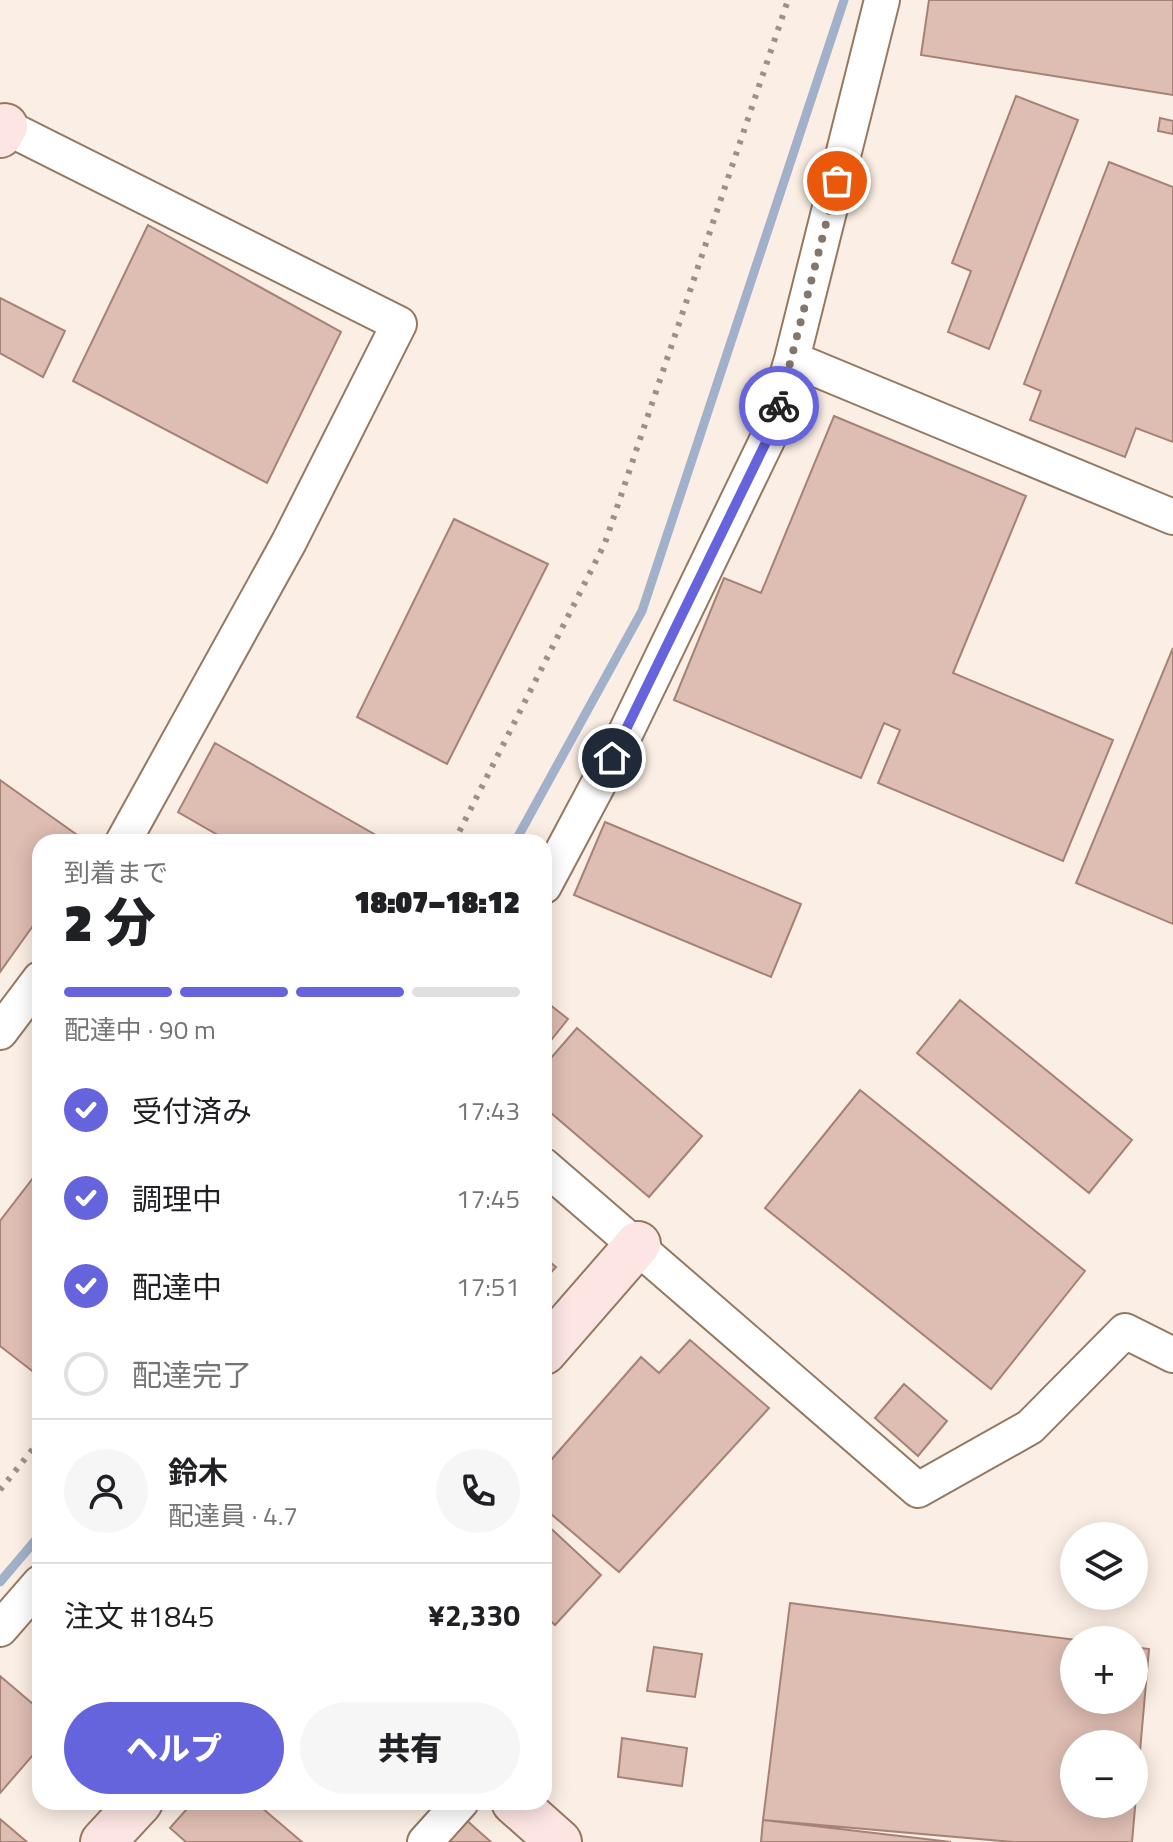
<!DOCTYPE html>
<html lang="ja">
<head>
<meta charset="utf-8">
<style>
	body { margin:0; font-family:"Titillium Web","Noto Sans JP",sans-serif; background:#f6f6f6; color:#202124; height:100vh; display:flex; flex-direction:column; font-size:30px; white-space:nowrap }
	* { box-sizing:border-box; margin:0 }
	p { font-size:26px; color:#757577 }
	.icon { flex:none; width:44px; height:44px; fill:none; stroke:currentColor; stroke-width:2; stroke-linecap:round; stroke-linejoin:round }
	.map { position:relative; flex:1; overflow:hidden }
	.details { position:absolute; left:32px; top:834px; width:520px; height:976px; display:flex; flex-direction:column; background:#fff; border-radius:24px; box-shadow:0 4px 20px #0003 }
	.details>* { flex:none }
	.tools { position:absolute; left:1060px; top:1522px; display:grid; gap:16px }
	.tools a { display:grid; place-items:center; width:88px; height:88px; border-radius:50%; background:#fff; box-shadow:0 4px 20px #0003; font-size:40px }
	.pin { position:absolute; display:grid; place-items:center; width:68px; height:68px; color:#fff; margin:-34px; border:4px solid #fff; border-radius:50%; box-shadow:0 2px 8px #0007 }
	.courier { position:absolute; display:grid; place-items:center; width:80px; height:80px; margin:-40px; border:6px solid #6564dd; border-radius:50%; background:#fff; color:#222; box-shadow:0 2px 10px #0007 }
	.headline em { font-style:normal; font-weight:800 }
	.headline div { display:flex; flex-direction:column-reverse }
	.headline { display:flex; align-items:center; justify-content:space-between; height:136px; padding:0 32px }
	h1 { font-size:52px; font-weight:800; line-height:60px }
	.bar { display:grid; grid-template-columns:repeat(4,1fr); gap:12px 8px; align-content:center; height:96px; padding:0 32px }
	.bar i { height:10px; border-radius:6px; background:#e0e0e0 }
	.bar .current { background:#6564dd }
	.bar p { grid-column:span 4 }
	.line { display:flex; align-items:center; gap:20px; padding:0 32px; border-top:2px solid #e0e0e0 }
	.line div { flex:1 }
	.round { display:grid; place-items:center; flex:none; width:84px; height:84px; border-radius:42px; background:#f6f6f6 }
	ol { padding:0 32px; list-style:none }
	li { display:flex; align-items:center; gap:24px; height:88px }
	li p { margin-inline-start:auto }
	li .icon { padding:8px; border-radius:50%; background:#6564dd; color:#fff; stroke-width:4 }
	li:last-child { color:#757577 }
	li i { width:44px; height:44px; border:4px solid #e0e0e0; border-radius:50% }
	.primary-button { display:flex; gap:16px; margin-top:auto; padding:16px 32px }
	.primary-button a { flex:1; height:92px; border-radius:48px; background:#6564dd; color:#fff; font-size:32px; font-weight:800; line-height:92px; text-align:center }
	.primary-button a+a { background:#f6f6f6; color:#202124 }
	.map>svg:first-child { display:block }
</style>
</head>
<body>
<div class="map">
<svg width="1173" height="1842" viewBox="0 0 1173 1842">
	<rect width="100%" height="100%" fill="#fbeee4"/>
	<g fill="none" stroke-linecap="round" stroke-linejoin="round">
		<!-- stream -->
		<path stroke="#a2b1ca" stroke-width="9" d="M515,842L642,611L844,0
			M0,1582L40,1535"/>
	</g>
	<!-- building -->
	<path fill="#debdb2" stroke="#a68276" stroke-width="2" fill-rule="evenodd" d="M929,0H1173V95L921,55Z
		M1016,96L1078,120L989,349L948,332L971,271L952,263Z
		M1160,118L1173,121V134L1158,131Z
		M1109,162L1173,187V442L1136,428L1125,457L1030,420L1041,391L1024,384Z
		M148,225L341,332L267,483L73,381Z
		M0,298L65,331L43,377L0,353Z
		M834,416L1026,496L953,673L1113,740L1063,861L878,783L900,730L884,723L861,778L674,700L724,578L761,593Z
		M454,519L548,564L447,764L357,717Z
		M1173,648V924L1076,883Z
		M215,743L388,842H230L178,812Z
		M0,780L87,842H40V916L0,972Z
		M605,822L801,904L771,977L574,895Z
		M544,1000L568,1019L544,1049Z
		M960,1000L1132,1140L1089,1193L917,1053Z
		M577,1028L702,1136L649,1197L544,1107V1066Z
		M860,1090L1085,1271L991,1389L765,1208Z
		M40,1169V1377L0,1346V1221Z
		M544,1257L556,1267L544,1280Z
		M690,1340L769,1408L619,1572L544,1508V1468L641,1357L659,1373Z
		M904,1384L947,1421L918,1456L875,1418Z
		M544,1522L601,1575L555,1625L544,1615Z
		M790,1603L1077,1640L1074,1700H1134V1647L1149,1649L1132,1842H1013L763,1820ZM1074,1744H1134V1804H1074Z
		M654,1647L702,1654L695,1697L647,1691Z
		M0,1676L40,1710V1747L0,1793Z
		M622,1738L687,1748L682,1786L618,1777Z
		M193,1802H255L302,1842H186L170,1828Z
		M464,1818L491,1842H442Z
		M0,1819L27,1842H0Z
		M763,1820L951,1842H761Z"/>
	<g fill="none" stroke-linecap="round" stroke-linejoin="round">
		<!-- street casing -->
		<g stroke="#957861" stroke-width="38">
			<path id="street" d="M0,124L399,324L289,542L123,842
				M792,359L1173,517
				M544,886L626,732L770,434L792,359L882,0
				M0,1032L40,979
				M544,1166L918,1490L1030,1427L1125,1331L1173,1355
				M0,1629L40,1583
				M425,1842L461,1802"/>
		</g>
		<!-- secondary casing -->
		<g stroke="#957861" stroke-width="48">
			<path id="secondary" d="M0,135L5,126
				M544,1352L638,1244
				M514,1802L559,1842
				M103,1842L140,1802"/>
		</g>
		<!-- street -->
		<use href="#street" stroke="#fff" stroke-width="34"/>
		<!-- secondary -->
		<use href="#secondary" stroke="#fce5e3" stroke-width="44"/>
		<!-- rail -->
		<path stroke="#9d9086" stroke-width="6" stroke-dasharray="4 8" stroke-linecap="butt" d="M454,842L605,543L788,0
			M0,1490L40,1440"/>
	</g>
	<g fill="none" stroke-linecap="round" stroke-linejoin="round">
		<!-- done -->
		<path stroke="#83766c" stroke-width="8" stroke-dasharray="0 14.4" d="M779,406L837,181"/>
		<!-- route -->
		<path stroke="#6564dd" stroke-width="10" d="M612,758L770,434L779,406"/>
	</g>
</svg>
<div class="tools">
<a><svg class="icon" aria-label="layers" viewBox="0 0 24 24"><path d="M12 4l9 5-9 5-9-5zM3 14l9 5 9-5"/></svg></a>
<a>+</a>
<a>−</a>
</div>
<div class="pin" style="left:837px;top:181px;background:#ea580c"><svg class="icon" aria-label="bag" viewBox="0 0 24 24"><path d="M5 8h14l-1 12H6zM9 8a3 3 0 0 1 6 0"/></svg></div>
<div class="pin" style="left:612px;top:758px;background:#1f2937"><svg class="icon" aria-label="home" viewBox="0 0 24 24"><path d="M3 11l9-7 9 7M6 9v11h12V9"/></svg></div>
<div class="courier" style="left:779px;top:406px"><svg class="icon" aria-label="bike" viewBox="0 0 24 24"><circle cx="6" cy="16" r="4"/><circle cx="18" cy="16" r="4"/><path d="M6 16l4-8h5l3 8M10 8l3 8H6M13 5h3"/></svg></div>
<section class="details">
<div class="headline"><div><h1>2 分</h1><p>到着まで</p></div><em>18:07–18:12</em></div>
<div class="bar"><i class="current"></i><i class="current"></i><i class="current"></i><i></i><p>配達中 · 90 m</p></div>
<ol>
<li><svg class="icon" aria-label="check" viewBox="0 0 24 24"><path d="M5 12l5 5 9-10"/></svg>受付済み<p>17:43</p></li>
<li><svg class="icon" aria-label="check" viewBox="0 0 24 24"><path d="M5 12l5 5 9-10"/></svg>調理中<p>17:45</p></li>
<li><svg class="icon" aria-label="check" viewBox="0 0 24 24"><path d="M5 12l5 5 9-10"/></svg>配達中<p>17:51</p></li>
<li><i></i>配達完了</li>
</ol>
<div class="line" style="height:144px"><a class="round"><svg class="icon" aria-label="person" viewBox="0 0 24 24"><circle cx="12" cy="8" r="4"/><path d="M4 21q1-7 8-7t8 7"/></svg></a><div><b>鈴木</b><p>配達員 · 4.7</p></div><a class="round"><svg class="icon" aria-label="phone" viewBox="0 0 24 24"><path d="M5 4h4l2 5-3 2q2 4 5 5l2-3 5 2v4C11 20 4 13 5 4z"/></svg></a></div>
<div class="line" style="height:104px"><div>注文 #1845</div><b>¥2,330</b></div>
<div class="primary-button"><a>ヘルプ</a><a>共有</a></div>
</section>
</div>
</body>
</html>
